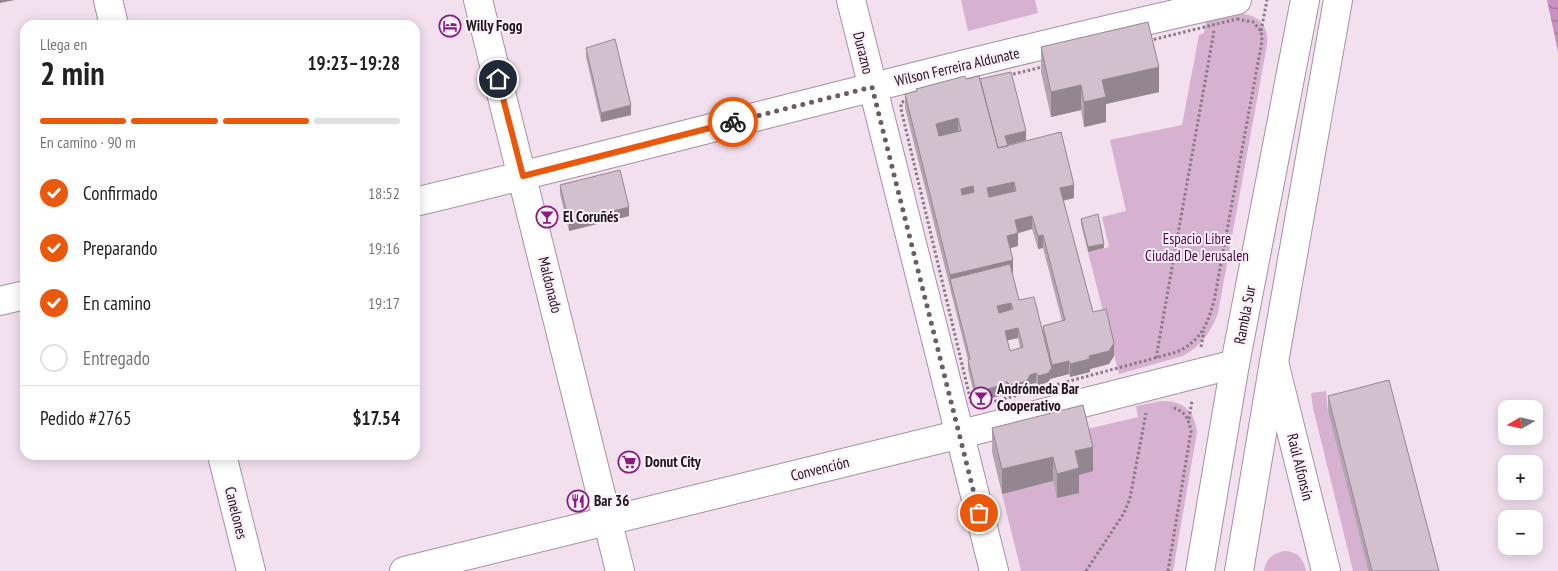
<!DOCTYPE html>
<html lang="es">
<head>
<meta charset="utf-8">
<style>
	body { margin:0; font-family:"PT Sans Narrow",sans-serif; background:#f6f6f6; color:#222; height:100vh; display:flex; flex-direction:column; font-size:19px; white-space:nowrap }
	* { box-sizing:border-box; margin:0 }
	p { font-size:16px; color:#767676 }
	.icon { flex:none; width:28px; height:28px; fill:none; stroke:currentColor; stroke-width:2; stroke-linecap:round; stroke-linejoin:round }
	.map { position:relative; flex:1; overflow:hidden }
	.panel { position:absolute; left:20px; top:20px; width:400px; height:440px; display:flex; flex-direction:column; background:#fff; border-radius:15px; box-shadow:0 2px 12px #0003 }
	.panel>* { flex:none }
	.needle { width:32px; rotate:261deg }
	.tools { position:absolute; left:1498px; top:400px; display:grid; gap:10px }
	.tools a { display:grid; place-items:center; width:45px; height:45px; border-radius:10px; background:#fff; box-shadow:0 2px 12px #0003; font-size:25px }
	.pin { position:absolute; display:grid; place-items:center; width:42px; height:42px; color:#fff; margin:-21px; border:2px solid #fff; border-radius:50%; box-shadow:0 1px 5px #0007 }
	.courier { position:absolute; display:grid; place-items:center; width:50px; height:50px; margin:-25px; border:4px solid #ea580c; border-radius:50%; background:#fff; color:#222; box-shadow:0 1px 6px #0007 }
	.head em { font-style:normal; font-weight:700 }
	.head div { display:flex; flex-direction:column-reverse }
	.head { display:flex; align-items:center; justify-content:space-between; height:85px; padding:0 20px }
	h1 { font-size:32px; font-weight:700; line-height:38px }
	.bar { display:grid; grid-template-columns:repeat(4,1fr); gap:8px 5px; align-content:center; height:60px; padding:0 20px }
	.bar i { height:6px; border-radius:4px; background:#e0e0e0 }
	.bar .selected { background:#ea580c }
	.bar p { grid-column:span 4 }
	.line { display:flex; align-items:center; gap:12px; padding:0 20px; border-top:1px solid #e0e0e0 }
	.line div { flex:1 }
	ol { padding:0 20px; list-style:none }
	li { display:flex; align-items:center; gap:15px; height:55px }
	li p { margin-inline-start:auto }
	li .icon { padding:5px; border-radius:50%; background:#ea580c; color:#fff; stroke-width:4 }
	li:last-child { color:#767676 }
	li i { width:28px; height:28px; border:2px solid #e0e0e0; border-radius:50% }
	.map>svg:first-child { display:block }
</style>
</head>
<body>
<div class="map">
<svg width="1558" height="571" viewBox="0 0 1558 571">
	<defs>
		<pattern id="water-waves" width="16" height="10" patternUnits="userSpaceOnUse" patternTransform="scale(1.25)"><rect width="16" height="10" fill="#c991c0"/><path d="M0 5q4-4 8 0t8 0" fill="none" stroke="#a3759b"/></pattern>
	</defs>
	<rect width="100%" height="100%" fill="#f3e0ef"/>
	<!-- green -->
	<path fill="#d7b1d0" d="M961,0H1035L1038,13L968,31Z
		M1243,14C1261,16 1269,28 1267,45L1218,313C1211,332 1201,346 1183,356L1119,374L1088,252L1109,247L1102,217L1126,211L1110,140L1182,125L1199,35L1204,33L1206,21Z
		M1326,391L1328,412L1368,571H1353L1313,408L1311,393Z
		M1161,401C1183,400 1195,411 1197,432L1173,571H1021L1002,494L1075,476L1083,430L1138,417L1136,406Z
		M1283,551C1297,551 1303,557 1306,571H1264C1266,559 1271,555 1283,551Z"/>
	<!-- water -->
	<path fill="url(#water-waves)" d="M1547,0H1558V52Z"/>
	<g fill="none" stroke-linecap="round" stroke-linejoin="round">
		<!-- minor casing -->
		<g stroke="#a3929f" stroke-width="30">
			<path id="minor" d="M108,0L114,25
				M478,0L620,571
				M851,0L994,571
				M415,202C689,136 962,61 1237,0
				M0,301L25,295
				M1274,362L1326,571
				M222,455L251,571
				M404,571L981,429L1235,364"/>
		</g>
		<!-- major casing -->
		<g stroke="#a3929f" stroke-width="30">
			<path id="major" d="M1200,571L1235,364L1305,0
				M1239,571L1274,362L1338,0"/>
		</g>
		<!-- path -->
		<path stroke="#877a85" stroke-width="3" stroke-dasharray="2.5 2.5" stroke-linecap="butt" d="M1237,19L1253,22L1261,31L1262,41L1214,301C1207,326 1201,340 1177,352L981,405L971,402L901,109V103L904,101Z
			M1261,31L1267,0
			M1201,347L1204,331
			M1156,358L1214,31
			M1189,419L1192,401
			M1086,571L1124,513L1130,498L1146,413
			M1168,571L1191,431C1188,417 1185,411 1171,407"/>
		<!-- minor -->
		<use href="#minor" stroke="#fff" stroke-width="28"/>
		<!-- major -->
		<use href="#major" stroke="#fff" stroke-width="28"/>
	</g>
	<!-- wall -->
	<path fill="#b5a5b2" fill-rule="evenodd" d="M1041,47L1159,92L1106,104V122L1084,127L1081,110L1051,117L1041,72Z
		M586,48L631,115L601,122L586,57Z
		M966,79H980L1026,140L1007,145L1008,146L1074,198L1063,201L1093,312L1114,356L1109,364L1090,369V372L1070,377L1069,374L1050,379L1049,382L1038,385L1036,383L1030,384L1027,390L1010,394L1007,391V394L976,402L968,369V360L905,108V94L916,91V89ZM1032,229L1038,249L1043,248L1062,321L1043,326V332L1019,300L1012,273H1013L1010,248L1018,246V233ZM1018,338L1020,348L1010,351L1007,340Z
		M560,185L629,216L569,231L560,194Z
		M1081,219L1104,248L1088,252L1081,224Z
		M1328,396L1439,571H1368L1328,412Z
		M992,428L1093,471L1079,475V493L1057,498L1053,481L1002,494L992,452Z"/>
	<!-- shaded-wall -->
	<path fill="#938691" d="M0,0H15L0,3Z
		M1159,67V92L1106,104V122L1084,127V102L1102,80Z
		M1081,85V110L1051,117V92Z
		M631,105V115L601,122V113Z
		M958,118V131L936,137V124Z
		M1026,131V140L1005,146V136Z
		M1014,182V195L987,202V188Z
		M1074,185V198L1060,201V188Z
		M973,186V199L961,202V189Z
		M629,207V216L569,231V222Z
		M1032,216V229L1015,234V220Z
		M1018,233V246L1007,249V236Z
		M1043,235V248L1038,249V236Z
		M1104,244V248L1088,252V247Z
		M1013,260V273L952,288L950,279V275Z
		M1011,303V312L997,315V306Z
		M1018,328V338L1005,341V331Z
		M1114,343V356L1109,364L1090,369V372L1070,377V364L1089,356Z
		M1069,361V374L1050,379L1049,382L1038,385V376L1052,369V365Z
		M1036,373V383L1030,384L1027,390L1010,394V385L1030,375Z
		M1007,384V394L976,402V392Z
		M1093,447V471L1079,475V493L1057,498V474L1075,451Z
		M1053,457V481L1002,494V469Z"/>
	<!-- building -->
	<path fill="#d2c0cf" stroke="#938691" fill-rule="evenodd" d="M1148,22L1159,67L1102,80L1106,97L1084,102L1081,85L1051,92L1041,47Z
		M615,39L631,105L601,113L586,48Z
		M1011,72L1026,131L1005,136L1008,146L998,148L980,79Z
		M965,76L966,79L979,76L998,148L1061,132L1074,185L1060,188L1093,312L1106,309L1114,343L1109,351L1089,356L1090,359L1070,364L1069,361L1052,365L1043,326L1065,320L1043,235L1038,236L1032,216L1015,220L1018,233L1007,236L1013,260L950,275L905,94L917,91L916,89ZM958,118L961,131L939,136L936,124ZM1014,182L1016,191L989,197L987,188ZM973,186L974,192L962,195L961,189Z
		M620,170L629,207L569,222L560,185Z
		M1098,214L1104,244L1088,247L1081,219Z
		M1010,264L1019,300L1034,297L1052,369L1050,370L1049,373L1038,376L1036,373L1030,375L1027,381L1010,385L1006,381L1007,384L976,392L968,360L970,359L950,279ZM1011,303L1013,309L999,313L997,306ZM1018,328L1023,347L1010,351L1005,331Z
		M1389,380L1439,571H1372L1328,396Z
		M1083,405L1093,447L1075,451L1079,468L1057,474L1053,457L1002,469L992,428Z"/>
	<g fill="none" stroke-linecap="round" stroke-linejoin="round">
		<!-- done -->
		<path stroke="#695d66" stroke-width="5" stroke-dasharray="0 9" d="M733,122L872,87L979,513"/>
		<!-- route -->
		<path stroke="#ea580c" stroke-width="6" d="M498,79L523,176L733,122"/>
	</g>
	<!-- icons -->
	<defs>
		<g id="hotel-ring" transform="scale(1.125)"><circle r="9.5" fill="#feeffb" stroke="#8a1c80" stroke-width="1.5"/><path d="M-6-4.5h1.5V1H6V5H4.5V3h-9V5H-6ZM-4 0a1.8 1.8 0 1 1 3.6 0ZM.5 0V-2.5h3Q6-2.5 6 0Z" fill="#8a1c80"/></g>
		<g id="bar-ring" transform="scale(1.125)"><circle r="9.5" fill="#feeffb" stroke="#8a1c80" stroke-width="1.5"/><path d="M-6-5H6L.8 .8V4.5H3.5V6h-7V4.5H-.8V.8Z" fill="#8a1c80"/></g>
		<g id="supermarket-ring" transform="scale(1.125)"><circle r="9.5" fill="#feeffb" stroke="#8a1c80" stroke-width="1.5"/><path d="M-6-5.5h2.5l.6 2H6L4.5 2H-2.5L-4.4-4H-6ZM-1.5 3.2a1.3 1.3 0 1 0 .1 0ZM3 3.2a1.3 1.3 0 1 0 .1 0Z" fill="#8a1c80"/></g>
		<g id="restaurant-ring" transform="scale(1.125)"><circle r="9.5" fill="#feeffb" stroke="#8a1c80" stroke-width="1.5"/><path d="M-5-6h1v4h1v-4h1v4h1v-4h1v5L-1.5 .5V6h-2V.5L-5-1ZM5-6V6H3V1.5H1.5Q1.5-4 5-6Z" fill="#8a1c80"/></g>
	</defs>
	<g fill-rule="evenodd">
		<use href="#hotel-ring" x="450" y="26"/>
		<use href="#bar-ring" x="547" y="217"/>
		<use href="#bar-ring" x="981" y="398"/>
		<use href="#supermarket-ring" x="629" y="462"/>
		<use href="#restaurant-ring" x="578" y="501"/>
	</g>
	<g text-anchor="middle" stroke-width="4" stroke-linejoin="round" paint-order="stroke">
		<!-- poi labels -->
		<g font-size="15" font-weight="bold" fill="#1e171d" stroke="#feeffb" text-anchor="start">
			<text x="466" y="31">Willy Fogg</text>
			<text x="563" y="222">El Coruñés</text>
			<text x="997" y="394">Andrómeda Bar<tspan x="997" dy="17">Cooperativo</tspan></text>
			<text x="645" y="467">Donut City</text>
			<text x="594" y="506">Bar 36</text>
		</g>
		<!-- street labels -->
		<g font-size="15" fill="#1e171d" stroke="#feeffb">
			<text transform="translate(863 53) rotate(76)" y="5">Durazno</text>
			<text transform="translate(957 67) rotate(-13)" y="5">Wilson Ferreira Aldunate</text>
			<text transform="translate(550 285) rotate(76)" y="5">Maldonado</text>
			<text transform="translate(1245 315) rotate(-79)" y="5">Rambla Sur</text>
			<text transform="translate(1300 467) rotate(76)" y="5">Raúl Alfonsín</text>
			<text transform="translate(820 469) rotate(-14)" y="5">Convención</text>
			<text transform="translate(236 513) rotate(76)" y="5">Canelones</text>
		</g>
		<!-- park labels -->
		<g font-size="15" fill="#4a0544" stroke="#feeffb">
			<text x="1197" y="244">Espacio Libre<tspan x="1197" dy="17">Ciudad De Jerusalen</tspan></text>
		</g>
	</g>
</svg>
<div class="tools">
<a><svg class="needle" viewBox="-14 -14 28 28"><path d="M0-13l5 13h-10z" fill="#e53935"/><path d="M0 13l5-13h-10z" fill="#767676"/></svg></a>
<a>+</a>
<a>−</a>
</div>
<div class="pin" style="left:979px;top:513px;background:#ea580c"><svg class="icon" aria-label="bag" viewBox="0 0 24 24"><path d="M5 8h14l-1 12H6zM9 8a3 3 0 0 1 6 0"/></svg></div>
<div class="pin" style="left:498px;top:79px;background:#1f2937"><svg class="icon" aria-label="home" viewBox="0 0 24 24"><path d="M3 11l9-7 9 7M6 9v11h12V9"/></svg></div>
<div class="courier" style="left:733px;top:122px"><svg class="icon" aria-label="bike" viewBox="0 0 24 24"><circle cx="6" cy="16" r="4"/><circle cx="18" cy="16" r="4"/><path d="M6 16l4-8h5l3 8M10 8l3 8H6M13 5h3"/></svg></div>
<section class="panel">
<div class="head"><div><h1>2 min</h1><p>Llega en</p></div><em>19:23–19:28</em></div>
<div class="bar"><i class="selected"></i><i class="selected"></i><i class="selected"></i><i></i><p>En camino · 90 m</p></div>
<ol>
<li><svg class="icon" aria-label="check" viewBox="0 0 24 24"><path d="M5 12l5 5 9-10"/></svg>Confirmado<p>18:52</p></li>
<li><svg class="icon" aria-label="check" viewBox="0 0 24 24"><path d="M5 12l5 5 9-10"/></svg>Preparando<p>19:16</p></li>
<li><svg class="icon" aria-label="check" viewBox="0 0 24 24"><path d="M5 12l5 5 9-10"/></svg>En camino<p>19:17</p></li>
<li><i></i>Entregado</li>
</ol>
<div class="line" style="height:65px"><div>Pedido #2765</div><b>$17.54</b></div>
</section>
</div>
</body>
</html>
